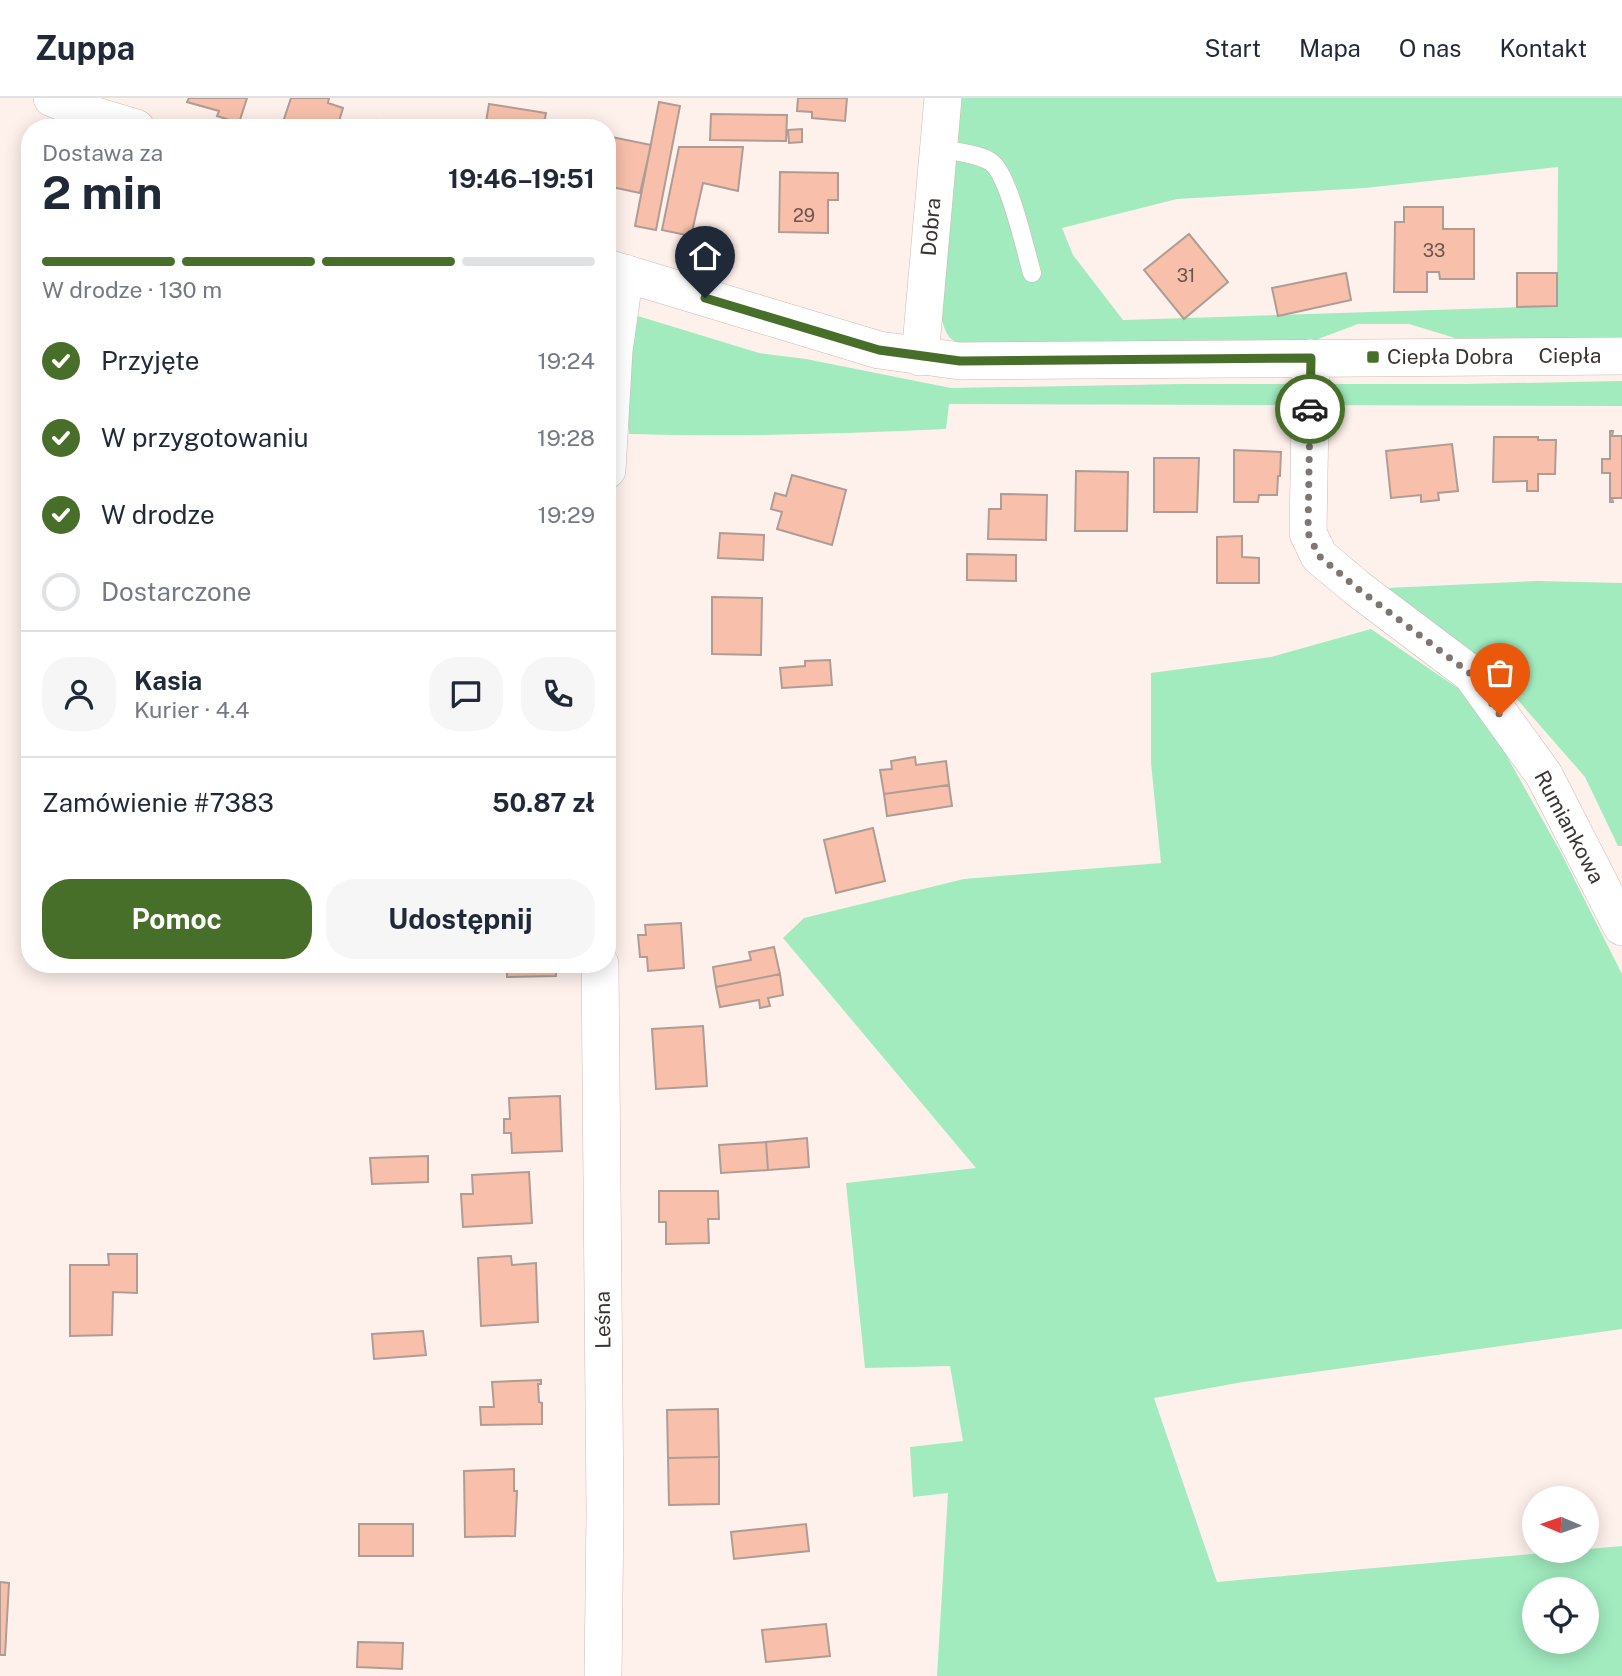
<!DOCTYPE html>
<html lang="pl">
<head>
<meta charset="utf-8">
<style>
	body { margin:0; font-family:"Public Sans",sans-serif; background:#f6f6f7; color:#1f2937; height:100vh; display:flex; flex-direction:column; font-size:26px; white-space:nowrap }
	* { box-sizing:border-box; margin:0 }
	p { font-size:23px; color:#747a83 }
	.icon { flex:none; width:38px; height:38px; fill:none; stroke:currentColor; stroke-width:2; stroke-linecap:round; stroke-linejoin:round }
	.map { position:relative; flex:1; overflow:hidden }
	.panel { position:absolute; left:21px; top:21px; width:595px; height:854px; display:flex; flex-direction:column; background:#fff; border-radius:28px; box-shadow:0 4px 18px #0003 }
	.panel>* { flex:none }
	.needle { width:46px; rotate:272deg }
	.fabs { position:absolute; left:1522px; top:1388px; display:grid; gap:14px }
	.fabs a { display:grid; place-items:center; width:77px; height:77px; border-radius:50%; background:#fff; box-shadow:0 4px 18px #0003; font-size:35px }
	.pin { position:absolute; display:grid; place-items:center; width:60px; height:60px; color:#fff; margin:-72px -30px; border-radius:50% 50% 50% 0; rotate:-45deg; box-shadow:0 0 7px #0007 }
	.pin .icon { rotate:45deg }
	.courier { position:absolute; display:grid; place-items:center; width:70px; height:70px; margin:-35px; border:5px solid #486f29; border-radius:50%; background:#fff; color:#222; box-shadow:0 2px 9px #0007 }
	.summary em { font-style:normal; font-weight:700 }
	.summary div { display:flex; flex-direction:column-reverse }
	.summary { display:flex; align-items:center; justify-content:space-between; height:119px; padding:0 21px }
	h1 { font-size:46px; font-weight:700; line-height:52px }
	.bar { display:grid; grid-template-columns:repeat(4,1fr); gap:10px 7px; align-content:center; height:84px; padding:0 21px }
	.bar i { height:9px; border-radius:5px; background:#e0e1e3 }
	.bar .active { background:#486f29 }
	.bar p { grid-column:span 4 }
	.line { display:flex; align-items:center; gap:18px; padding:0 21px; border-top:2px solid #e0e1e3 }
	.line div { flex:1 }
	.round { display:grid; place-items:center; flex:none; width:74px; height:74px; border-radius:28px; background:#f6f6f7 }
	ol { padding:0 21px; list-style:none }
	li { display:flex; align-items:center; gap:21px; height:77px }
	li p { margin-inline-start:auto }
	li .icon { padding:7px; border-radius:50%; background:#486f29; color:#fff; stroke-width:4 }
	li:last-child { color:#747a83 }
	li i { width:38px; height:38px; border:4px solid #e0e1e3; border-radius:50% }
	.cta { display:flex; gap:14px; margin-top:auto; padding:14px 21px }
	.cta a { flex:1; height:80px; border-radius:28px; background:#486f29; color:#fff; font-size:28px; font-weight:700; line-height:80px; text-align:center }
	.cta a+a { background:#f6f6f7; color:#1f2937 }
	header { display:flex; align-items:center; gap:42px; box-sizing:border-box; height:98px; padding:0 35px; background:#fff; border-bottom:2px solid #e0e1e3 }
	header strong { font-size:33px }
	nav { display:flex; gap:38px; margin-inline-start:auto; font-size:24px }
	.map>svg:first-child { display:block }
</style>
</head>
<body>
<header>
<strong>Zuppa</strong>
<nav><a>Start</a><a>Mapa</a><a>O nas</a><a>Kontakt</a></nav>
</header>
<div class="map">
<svg width="1622" height="1578" viewBox="0 0 1622 1578">
	<rect width="100%" height="100%" fill="#fef1ec"/>
	<!-- green -->
	<path fill="#a1ebbf" fill-rule="evenodd" d="M961,0H1622V242L1465,243L1409,226H1358L1310,244L970,248C949,243 947,240 941,219ZM1558,69L1557,208L1123,222L1073,157L1062,130L1177,101L1365,90Z
		M638,218L759,255L806,261L951,290L1183,286H1466L1622,283V308L949,306L946,331C840,336 735,339 629,336L626,279Z
		M1537,483L1622,485V748H1618L1585,679L1488,568L1387,490Z
		M1371,531L1459,591L1495,637L1560,753L1622,876V1231L1243,1284L1154,1300L1217,1484L1622,1448V1578H937L948,1395L913,1399L910,1349L963,1343L950,1268L865,1270L846,1085L976,1070L783,840L804,820L964,781L1161,765L1151,665V575L1271,559ZM1535,1491H1587V1544H1535Z"/>
	<!-- building -->
	<path fill="#f8c0aa" stroke="#af9c95" stroke-width="2" d="M189,0H247L239,25L217,18L219,13L187,4Z
		M291,0H329L328,5L343,10L337,30H281Z
		M798,0H847L845,23L812,20V14L797,13Z
		M659,4L680,8L656,132L635,128Z
		M489,6L546,15L543,30H485Z
		M711,16L787,17L786,43L710,42Z
		M377,22L409,28V30H376Z
		M802,31V44L789,45L788,32Z
		M607,38L651,47L640,95L607,88Z
		M679,49H743L738,93L703,85L691,138L662,132Z
		M780,74L838,75V102H828V135L779,134Z
		M1404,109H1443V131H1474V181H1440L1439,174H1427V194H1394L1395,124H1404Z
		M1189,136L1228,184L1184,221L1144,172Z
		M1346,175L1351,202L1278,218L1272,190Z
		M1517,175H1557V208L1517,209Z
		M22,266H30V359H25Z
		M1610,333H1613L1612,338H1622V400H1612L1613,404H1610V375H1602V361H1610Z
		M1494,339H1538V342H1556L1555,376H1538V393H1527V383L1493,384Z
		M1452,346L1458,393L1438,395L1439,402L1421,404V397L1391,400L1386,353Z
		M1234,352L1281,354L1280,378H1278L1277,397H1259L1258,404H1234Z
		M1154,360H1199L1197,414H1154Z
		M1076,373L1128,374L1127,433H1075Z
		M792,377L846,392L832,447L777,431L782,414L771,411L775,395L786,398Z
		M1001,396L1047,397L1046,442L988,441L989,411H1001Z
		M720,435L764,437L763,462L718,460Z
		M1242,438V459L1259,460V485H1217V439Z
		M967,456L1016,457V483L967,482Z
		M712,499L762,500L761,557L712,556Z
		M830,562L832,587L782,590L780,570L805,568V563Z
		M915,659L916,667L946,663L949,687L884,696L880,672L892,671L891,663Z
		M949,687L952,708L887,718L884,696Z
		M873,730L885,783L836,795L824,742Z
		M681,825L684,870L648,873L647,859H640L638,837H646L645,827Z
		M774,849L780,876L716,889L713,869L751,862L749,854Z
		M507,866H556V878L507,879Z
		M780,876L783,897L768,900L770,908L760,910L759,902L720,909L716,889Z
		M703,928L707,988L656,991L652,931Z
		M560,998L562,1053L512,1055L511,1035H504V1021H510L509,1000Z
		M807,1040L809,1069L768,1072L766,1044Z
		M766,1044L768,1072L721,1075L719,1047Z
		M428,1058V1084L372,1086L370,1060Z
		M529,1074L532,1125L463,1129L461,1096H473L472,1077Z
		M659,1093H718L719,1121H708L709,1145L666,1146V1124H659Z
		M108,1156H137V1195L113,1194L112,1237L70,1238V1167H109Z
		M511,1158L512,1167L536,1165L538,1224L481,1228L478,1160Z
		M423,1233L426,1257L374,1261L372,1236Z
		M541,1282V1286H538L539,1304L542,1305V1326L481,1327L480,1309H494L492,1284Z
		M718,1311L719,1359L668,1360L667,1312Z
		M719,1359V1406L669,1407L668,1360Z
		M514,1371V1393H517L515,1438L465,1439L464,1373Z
		M359,1426H413V1458H359Z
		M806,1426L809,1453L734,1461L731,1434Z
		M0,1484L9,1485L5,1557H0Z
		M826,1526L830,1558L766,1564L762,1532Z
		M358,1544L403,1545L402,1571L357,1569Z"/>
	<g fill="none" stroke-linecap="round" stroke-linejoin="round">
		<!-- service casing -->
		<g stroke="#cdb9b2" stroke-width="19">
			<path id="service" d="M938,50C954,54 977,55 991,64C1009,77 1025,151 1032,175"/>
		</g>
		<!-- minor casing -->
		<g stroke="#cdb9b2" stroke-width="38">
			<path id="minor" d="M52,0L96,18L136,30
				M607,170L879,252L960,263L1622,258
				M920,259L943,0
				M1311,260L1308,435L1319,458L1357,490L1471,576L1544,677L1622,829
				M607,372L614,253L625,175
				M600,866L605,1413L603,1578"/>
		</g>
		<!-- service -->
		<use href="#service" stroke="#fff" stroke-width="18"/>
		<!-- minor -->
		<use href="#minor" stroke="#fff" stroke-width="37"/>
	</g>
	<g fill="none" stroke-linecap="round" stroke-linejoin="round">
		<!-- done -->
		<path stroke="#7f7672" stroke-width="7" stroke-dasharray="0 12.6" d="M1310,311L1308,435L1319,458L1357,490L1471,576L1500,617"/>
		<!-- route -->
		<path stroke="#486f29" stroke-width="9" d="M705,200L879,252L960,263L1311,260L1310,311"/>
	</g>
	<!-- markers -->
	<rect fill="#486f29" stroke="#fff" stroke-width="2.5" x="1366" y="252" width="14" height="14" rx="3.5"/>
	<g text-anchor="middle" stroke-width="7" stroke-linejoin="round" paint-order="stroke">
		<!-- number labels -->
		<g font-size="18" fill="#6a564e">
			<text x="804" y="124">29</text>
			<text x="1434" y="159">33</text>
			<text x="1186" y="184">31</text>
		</g>
		<!-- street labels -->
		<g font-size="21" fill="#3b3330" stroke="#fff">
			<text transform="translate(931 129) rotate(-85)" y="7">Dobra</text>
			<text x="1570" y="265">Ciepła</text>
			<text transform="translate(1569 729) rotate(62)" y="7">Rumiankowa</text>
			<text transform="translate(603 1222) rotate(-91)" y="7">Leśna</text>
		</g>
		<!-- poi labels -->
		<g font-size="21" fill="#3b3330" stroke="#fff" text-anchor="start">
			<text x="1387" y="266">Ciepła Dobra</text>
		</g>
	</g>
</svg>
<div class="fabs">
<a><svg class="needle" viewBox="-14 -14 28 28"><path d="M0-13l5 13h-10z" fill="#e53935"/><path d="M0 13l5-13h-10z" fill="#747a83"/></svg></a>
<a><svg class="icon" aria-label="locate" viewBox="0 0 24 24"><circle cx="12" cy="12" r="6"/><path d="M12 2v4M12 18v4M2 12h4M18 12h4"/></svg></a>
</div>
<div class="pin" style="left:1500px;top:617px;background:#ea580c"><svg class="icon" aria-label="bag" viewBox="0 0 24 24"><path d="M5 8h14l-1 12H6zM9 8a3 3 0 0 1 6 0"/></svg></div>
<div class="pin" style="left:705px;top:200px;background:#1f2937"><svg class="icon" aria-label="home" viewBox="0 0 24 24"><path d="M3 11l9-7 9 7M6 9v11h12V9"/></svg></div>
<div class="courier" style="left:1310px;top:311px"><svg class="icon" aria-label="car" viewBox="0 0 24 24"><path d="M5 17H2v-5l4-1 3-4h7l3 4 3 1v5h-3M9 17h6M6 11h13"/><circle cx="7" cy="17" r="2"/><circle cx="17" cy="17" r="2"/></svg></div>
<section class="panel">
<div class="summary"><div><h1>2 min</h1><p>Dostawa za</p></div><em>19:46–19:51</em></div>
<div class="bar"><i class="active"></i><i class="active"></i><i class="active"></i><i></i><p>W drodze · 130 m</p></div>
<ol>
<li><svg class="icon" aria-label="check" viewBox="0 0 24 24"><path d="M5 12l5 5 9-10"/></svg>Przyjęte<p>19:24</p></li>
<li><svg class="icon" aria-label="check" viewBox="0 0 24 24"><path d="M5 12l5 5 9-10"/></svg>W przygotowaniu<p>19:28</p></li>
<li><svg class="icon" aria-label="check" viewBox="0 0 24 24"><path d="M5 12l5 5 9-10"/></svg>W drodze<p>19:29</p></li>
<li><i></i>Dostarczone</li>
</ol>
<div class="line" style="height:126px"><a class="round"><svg class="icon" aria-label="person" viewBox="0 0 24 24"><circle cx="12" cy="8" r="4"/><path d="M4 21q1-7 8-7t8 7"/></svg></a><div><b>Kasia</b><p>Kurier · 4.4</p></div><a class="round"><svg class="icon" aria-label="chat" viewBox="0 0 24 24"><path d="M4 5h16v11H9l-5 4z"/></svg></a><a class="round"><svg class="icon" aria-label="phone" viewBox="0 0 24 24"><path d="M5 4h4l2 5-3 2q2 4 5 5l2-3 5 2v4C11 20 4 13 5 4z"/></svg></a></div>
<div class="line" style="height:91px"><div>Zamówienie #7383</div><b>50.87 zł</b></div>
<div class="cta"><a>Pomoc</a><a>Udostępnij</a></div>
</section>
</div>
</body>
</html>
